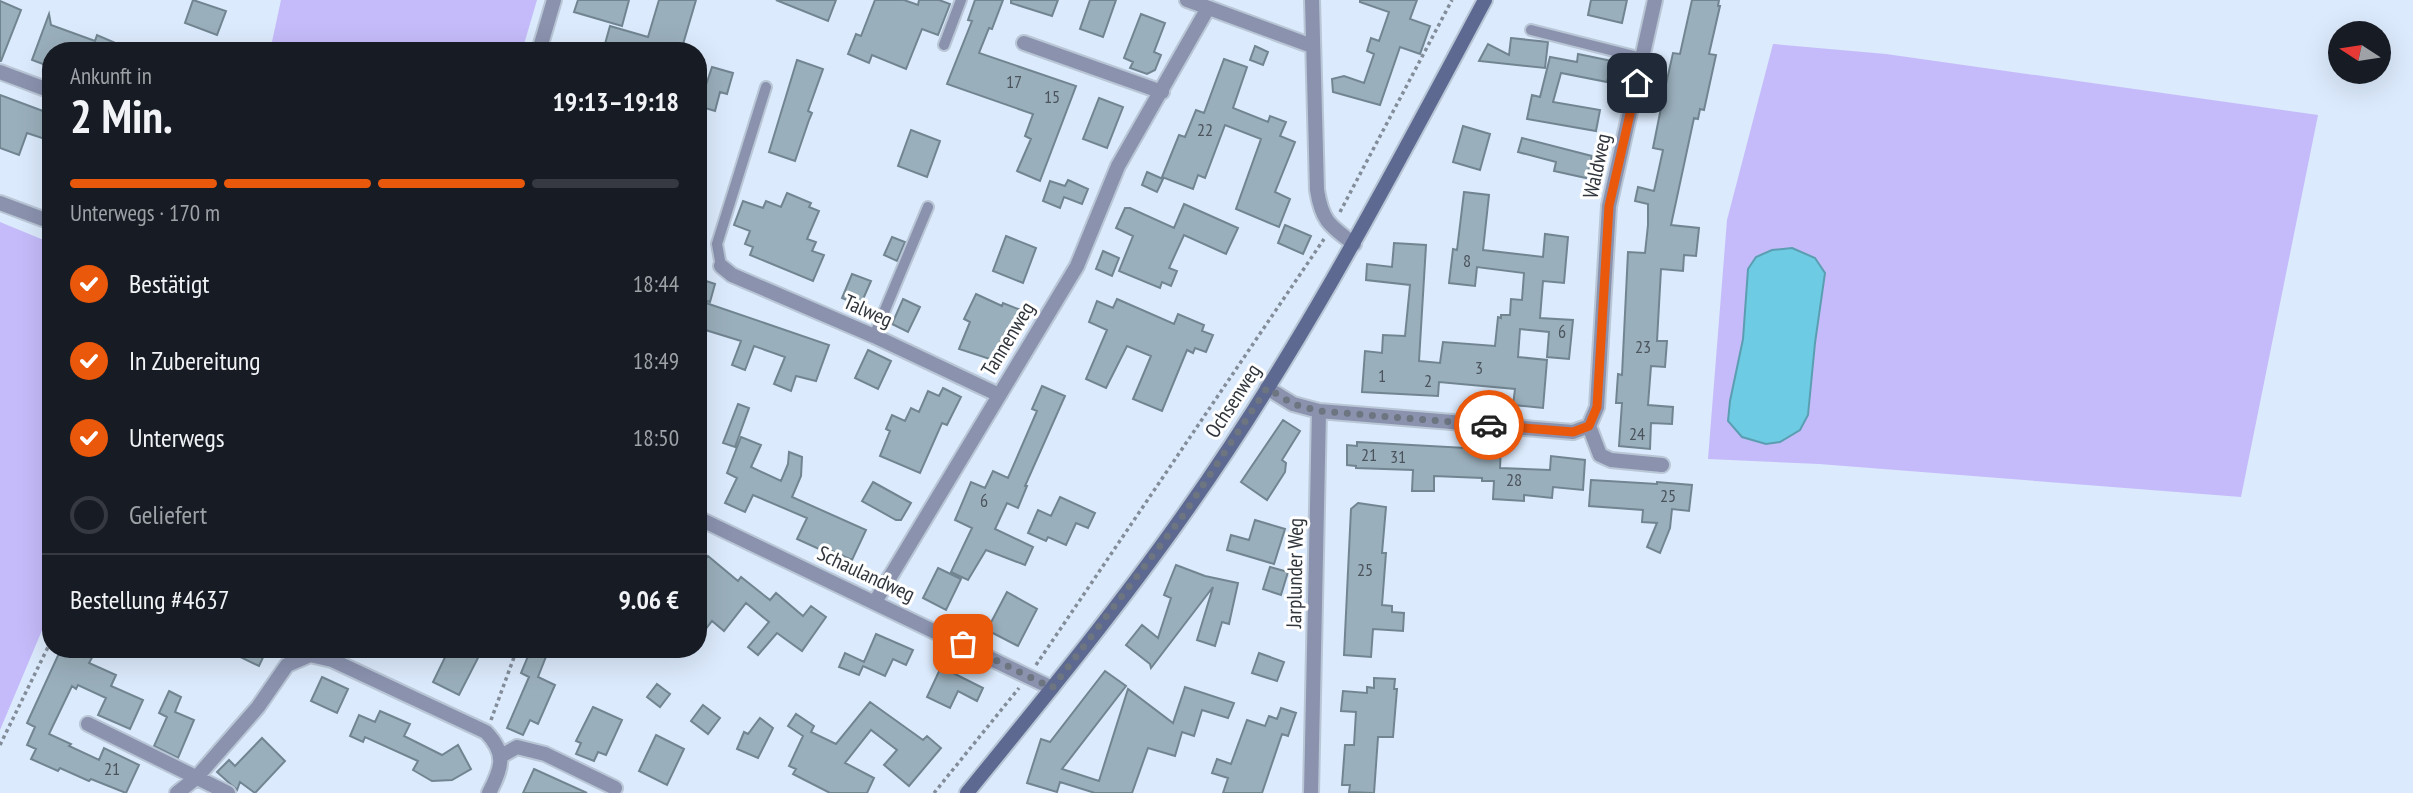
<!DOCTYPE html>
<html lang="de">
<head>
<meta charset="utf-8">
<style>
	body { margin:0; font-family:"PT Sans Narrow",sans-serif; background:#20242c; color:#f1f3f6; height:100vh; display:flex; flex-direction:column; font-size:26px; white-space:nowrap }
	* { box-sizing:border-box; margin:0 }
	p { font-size:23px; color:#9ea1a6 }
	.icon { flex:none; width:38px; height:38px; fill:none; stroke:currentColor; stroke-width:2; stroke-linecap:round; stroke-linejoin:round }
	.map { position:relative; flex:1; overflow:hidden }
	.panel { position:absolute; left:42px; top:42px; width:665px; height:616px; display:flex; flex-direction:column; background:#171b24; border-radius:28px; box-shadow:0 7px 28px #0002 }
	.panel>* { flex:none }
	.needle { width:46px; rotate:282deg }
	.controls { position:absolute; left:2328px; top:21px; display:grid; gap:14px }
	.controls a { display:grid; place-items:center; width:63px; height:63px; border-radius:50%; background:#171b24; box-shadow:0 7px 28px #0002; font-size:35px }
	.pin { position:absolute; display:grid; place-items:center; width:60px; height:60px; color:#fff; margin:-30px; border-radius:14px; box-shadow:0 4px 10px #0006 }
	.courier { position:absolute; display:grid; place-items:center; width:70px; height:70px; margin:-35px; border:5px solid #ea580c; border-radius:50%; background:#fff; color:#222; box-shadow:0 2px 9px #0007 }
	.summary em { font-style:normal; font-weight:600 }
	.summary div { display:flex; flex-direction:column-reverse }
	.summary { display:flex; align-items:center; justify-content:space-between; height:119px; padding:0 28px }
	h1 { font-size:46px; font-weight:600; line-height:52px }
	.bar { display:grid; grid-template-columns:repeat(4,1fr); gap:10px 7px; align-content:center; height:84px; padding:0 28px }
	.bar i { height:9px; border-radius:5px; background:#363941 }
	.bar .active { background:#ea580c }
	.bar p { grid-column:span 4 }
	.line { display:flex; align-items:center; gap:18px; padding:0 28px; border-top:2px solid #363941 }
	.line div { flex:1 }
	ol { padding:0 28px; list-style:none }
	li { display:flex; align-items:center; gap:21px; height:77px }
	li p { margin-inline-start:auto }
	li .icon { padding:7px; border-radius:50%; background:#ea580c; color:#fff; stroke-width:4 }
	li:last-child { color:#9ea1a6 }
	li i { width:38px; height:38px; border:4px solid #363941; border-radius:50% }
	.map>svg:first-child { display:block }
</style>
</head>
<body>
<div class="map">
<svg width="2413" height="793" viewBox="0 0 2413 793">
	<rect width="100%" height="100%" fill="#dbeafc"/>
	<!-- green -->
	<path fill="#c5bbfa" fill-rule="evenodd" d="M281,0H537L522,51H270Z
		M1773,44L1886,54L2318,115L2241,497L1819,464L1708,459L1727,220ZM1748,269L1815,343L1808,415L1729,421L1730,401L1743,339Z
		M0,222L51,243V609L0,730Z"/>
	<!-- water -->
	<path fill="#6dcbe3" stroke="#5b9eb1" stroke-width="2" d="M1792,248L1815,258L1825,273L1815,343L1808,415L1800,430L1780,442L1766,444L1742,437L1728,421L1730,401L1743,339L1748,269L1756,257L1772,250Z"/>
	<!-- building -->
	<path fill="#9aafbc" stroke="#718591" stroke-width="2" d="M193,0L226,11L217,35L185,23Z
		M578,0H629L622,26L574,12Z
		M659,0H696L681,51H603L610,26L648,37Z
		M776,0H836L828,21Z
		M875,0H904L918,5L919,0H939L950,4L938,35L922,29L906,69L872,55L869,63L848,54L856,34L861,36Z
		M975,0H1003L992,29L989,28L979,53L1076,86L1040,181L1017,171L1031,139L1025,136L1033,114L947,84L972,21L968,20Z
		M1011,0H1058L1052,16L1011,3Z
		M1090,0H1116L1103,37L1080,29Z
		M1360,0H1417L1410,19L1430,26L1420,54L1400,47L1380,105L1333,92L1332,79L1344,76L1364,83L1374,54L1367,51L1371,38L1379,41L1389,12L1360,2Z
		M1591,0H1627L1622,23L1588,15Z
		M1692,0H1719L1718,6H1720L1709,54L1716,55L1704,110L1700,109L1698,119L1694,118L1671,225L1699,228L1696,256L1684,255L1683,271L1661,269L1657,341H1667L1665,367L1651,366L1648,405L1673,407L1672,424L1651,423L1650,449L1619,446L1622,403H1616L1618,374L1622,375L1628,252L1645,253L1648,225V204L1635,201L1638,187L1654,191L1663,150L1653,148L1664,93L1673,53L1680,54Z
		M0,1L21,10L1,61H0Z
		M49,14L51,25L95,41L97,35L134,51H51V67L32,60Z
		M1141,14L1165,23L1154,52L1161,55L1155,70L1147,74L1130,68L1133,62L1124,58Z
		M1511,38L1548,42L1545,68L1479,61L1488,44L1509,55Z
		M1255,46L1268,52L1263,65L1250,60Z
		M1578,54L1612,61L1607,82L1561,73L1553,102L1600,110L1596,131L1527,119L1532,95L1540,97L1550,57L1577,62Z
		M1224,59L1247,67L1233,108L1268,122L1270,116L1286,122L1280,136L1295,142L1275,192L1290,199L1279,227L1236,209L1261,139L1225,125L1205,178L1198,175L1193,189L1162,177L1179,135L1185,137L1196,110L1204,113Z
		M797,60L823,69L808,111L812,113L809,120L795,161L769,152Z
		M712,67L733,73L727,94L720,92L715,111L699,106Z
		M0,95L51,114V123L45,139L27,133L19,155L0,148Z
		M1099,98L1123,107L1107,148L1083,139Z
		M1463,126L1490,134L1480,170L1453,162Z
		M911,130L940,141L927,177L898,166Z
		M1522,138L1592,156L1586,178L1554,171L1556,162L1518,152Z
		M1147,172L1163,179L1157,192L1142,185Z
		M1068,180L1088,189L1082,204L1064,197L1060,208L1043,201L1050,181L1065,186Z
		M1464,192L1489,195L1483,250L1543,257L1545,234L1568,237L1564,283L1543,281L1540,318L1573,320L1569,359L1547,357L1549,332L1520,329L1518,357L1547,360L1543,408L1513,405L1515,389L1439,382L1438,396L1362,392L1365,351L1382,353L1383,335L1405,336L1410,285L1366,280L1367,264L1392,267L1394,243L1426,245L1419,361L1440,363L1443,342L1495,346L1498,317L1501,318V315H1510L1511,299L1522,300L1524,273L1477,267L1475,286L1449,283L1453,249L1457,250Z
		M787,193L811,203L809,207L819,211L807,239L816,242L812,251L824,255L813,281L750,255L753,247L745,244L750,231L734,225L743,201L763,208L766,201L781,207Z
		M1184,204L1238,228L1226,254L1184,235L1169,268L1177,271L1171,286L1162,282L1160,288L1119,271L1133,236L1116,228L1125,208H1130L1174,228Z
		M1285,225L1311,236L1303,254L1278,243Z
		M1006,236L1036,248L1023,283L993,271Z
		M892,237L905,242L897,261L884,255Z
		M1103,251L1119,258L1112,276L1096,269Z
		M852,274L871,281L860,306L842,298Z
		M703,280L715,284L710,302L698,298Z
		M976,294L1002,306L1003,303L1023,311L1013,335L1005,332L993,360L959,349L970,322L964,319Z
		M903,299L920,307L908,332L892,324Z
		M1117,299L1174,324L1178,314L1204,325L1202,331L1213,335L1206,352L1195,348L1193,353L1187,350L1162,411L1133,399L1151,356L1127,346L1106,388L1086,379L1107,330L1089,322L1097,301L1113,308Z
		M706,303L829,345L816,381L796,376L791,391L774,384L785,357L754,346L745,370L732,365L741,341L699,328Z
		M868,350L891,361L878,389L855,378Z
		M1042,386L1065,396L1025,486H1027L1018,508L1007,503L995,529L1033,547L1025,565L986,550L968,580L951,572L972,528L955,520L971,482L985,488L993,471L1008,478L1037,411L1032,409Z
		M943,388L961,397L947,425L942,423L920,473L880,456L890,431L886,429L892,415L905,421L911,408L919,412L928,391L939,396Z
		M738,404L749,408L735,447L723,443Z
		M1283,420L1300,431L1282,460L1286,463L1285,472L1267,500L1241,482Z
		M741,437L761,445L751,467L781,481L788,464L789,452L802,457L801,476L792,497L866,530L852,560L821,546L819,549L797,539L807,518L753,495L745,512L725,503L737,478L727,473Z
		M1357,442L1484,449V444L1501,445L1500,468L1550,470L1551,456L1585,460L1583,490L1553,487L1552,498L1524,495V501L1493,499L1494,481H1482V478L1434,476V491H1412L1413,470L1356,468V466L1347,465V445L1357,446Z
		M1591,480L1657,484V482L1692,485L1689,511L1672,509L1670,528L1660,553L1647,547L1657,523L1642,522L1643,510L1589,506Z
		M873,482L911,503L901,520H896L862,501Z
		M1060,497L1095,513L1088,528L1076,523L1066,545L1048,537L1046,541L1028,533L1038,510L1051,516Z
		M1358,503L1386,507L1382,553H1386L1382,605L1392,606V612L1404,613L1403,631L1373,629L1371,657L1344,655L1351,509Z
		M1255,520L1285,529L1274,564L1227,550L1231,535L1249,540Z
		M708,556L738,581L741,577L770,600L776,593L803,616L811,606L826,617L802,651L777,633L758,655L748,647L769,622L746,603L724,631L712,621L698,639V567Z
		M1176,565L1205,576L1238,583L1229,624L1222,622L1215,646L1197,640L1213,587L1151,668L1150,664L1126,645L1142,625L1158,638L1171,598L1164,595Z
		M1270,567L1288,572L1281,595L1263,589Z
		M938,568L961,579L946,610L923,598Z
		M1007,592L1037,609L1018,646L987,630Z
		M876,634L913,650L906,665L893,659L885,676L863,666L859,675L839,667L845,653L864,662Z
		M61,649H84L94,654L89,663L116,675L111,686L143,700L130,729L98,715L106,698L78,685L76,689L72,686L49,734L71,744L69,746L99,760L104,748L139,765L126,793L91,779L89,781L60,768L58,771L31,759L36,749L27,745L35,727L27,723Z
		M224,649H267L259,666Z
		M449,649H470L480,654L459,695L433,682Z
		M531,649H549L538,677L555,685L538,724L530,720L523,735L507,728L529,677L521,673Z
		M1259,653L1284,662L1277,681L1252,673Z
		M941,667L983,688L977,701L958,691L950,708L927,697Z
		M1105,671L1126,686L1062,769L1099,781L1128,689L1173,723L1185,687L1234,703L1228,718L1202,710L1194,736L1182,732L1175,756L1148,748L1132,793H1095L1060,782L1057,792L1027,783L1041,739L1050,742Z
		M322,677L348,689L337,713L311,701Z
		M1374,678L1395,679L1394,689H1397L1393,737H1378L1374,793L1349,792L1350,785H1342L1345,745H1354L1356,712L1341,711L1343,691L1367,693V687L1374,688Z
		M657,684L670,694L660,707L647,697Z
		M169,691L181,697L175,712L194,720L178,758L154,746L167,717L159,713Z
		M870,702L923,740L927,736L941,748L909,786L884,765L897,750L871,730L845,763L874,778L867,793H830L793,774L796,769L789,766L803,736L788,726L796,714L814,726L811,732L836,744Z
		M703,705L720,718L708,734L691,721Z
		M593,707L622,720L606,755L598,752L594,761L576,754L581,743L576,741Z
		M1281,708L1296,713L1288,736L1282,734L1262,793H1223L1228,778L1212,773L1217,759L1231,764L1247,720L1265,726L1269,716L1277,719Z
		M380,711L410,724L404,736L442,755L458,745L471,769L452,780L432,781L413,770L418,761L365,737L363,742L350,736L359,715L375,722Z
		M760,718L773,728L758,758L737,749L744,732L748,734Z
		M656,735L684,749L667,785L639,771Z
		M262,738L285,761L255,793L240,782L237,790L217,772L229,760L235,766Z
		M534,769L587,793H523Z"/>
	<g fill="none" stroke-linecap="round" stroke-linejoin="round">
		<!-- service casing -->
		<g stroke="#b9c6d6" stroke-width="14">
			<path id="service" d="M1531,30L1642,58
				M944,45L961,0
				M721,266L717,244L766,87
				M874,336L928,207"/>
		</g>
		<!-- minor casing -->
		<g stroke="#b9c6d6" stroke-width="18">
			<path id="minor" d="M1187,0L1312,46
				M1312,0L1317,190C1322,221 1329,225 1354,244
				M1024,43L1162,92
				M539,51L554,0
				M0,72L51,91
				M0,203L51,222
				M721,266L732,275L874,336L999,395
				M1267,388L1293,404L1319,411L1311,793
				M1319,411L1573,432L1589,426L1597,407L1609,206L1655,0
				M1589,426L1600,455L1611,460L1662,465
				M698,518L1052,688
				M875,602L1077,266L1118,166L1208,8
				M305,649L310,655L332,660L486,732C507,754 502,768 489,793
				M88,724L228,793
				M501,756L517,747L545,754L615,788
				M177,793L196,778L258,707L287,665L310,655"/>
		</g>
		<!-- secondary casing -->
		<g stroke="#b9c6d6" stroke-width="18">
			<path id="secondary" d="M967,793C1040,703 1115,612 1182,517C1298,354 1391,176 1485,0"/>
		</g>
		<!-- path -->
		<path stroke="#838d99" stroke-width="3.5" stroke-dasharray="3.5 3.5" stroke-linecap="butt" d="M1340,212L1452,0
			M1036,665L1324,239
			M491,720L517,649
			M0,745L51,641
			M934,793L1019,688"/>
		<!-- service -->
		<use href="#service" stroke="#8a92ae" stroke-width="10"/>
		<!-- minor -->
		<use href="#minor" stroke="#8a92ae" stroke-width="14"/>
		<!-- secondary -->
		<use href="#secondary" stroke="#5e6991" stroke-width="14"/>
	</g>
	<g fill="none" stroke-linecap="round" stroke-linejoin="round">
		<!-- done -->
		<path stroke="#6c7580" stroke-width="7" stroke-dasharray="0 12.6" d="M963,644L1052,688L1182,517L1267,388L1293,404L1319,411L1489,425"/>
		<!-- route -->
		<path stroke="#ea580c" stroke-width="9" d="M1489,425L1573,432L1589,426L1597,407L1609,206L1637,83"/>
	</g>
	<g text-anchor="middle" stroke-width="6" stroke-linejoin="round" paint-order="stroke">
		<!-- number labels -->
		<g font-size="18" fill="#4b545d">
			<text x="1014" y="88">17</text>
			<text x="1052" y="103">15</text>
			<text x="1205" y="136">22</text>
			<text x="1467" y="267">8</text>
			<text x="1562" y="338">6</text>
			<text x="1643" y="353">23</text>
			<text x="1479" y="374">3</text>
			<text x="1382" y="382">1</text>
			<text x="1428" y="387">2</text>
			<text x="1637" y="440">24</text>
			<text x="1369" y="461">21</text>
			<text x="1398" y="463">31</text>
			<text x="1514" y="486">28</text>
			<text x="1668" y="502">25</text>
			<text x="984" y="507">6</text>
			<text x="1365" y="576">25</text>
			<text x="112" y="775">21</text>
		</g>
		<!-- street labels -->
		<g font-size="21" fill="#31363d" stroke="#fff">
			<text transform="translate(1597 166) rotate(-78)" y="7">Waldweg</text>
			<text transform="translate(868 311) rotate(24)" y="7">Talweg</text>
			<text transform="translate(1008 339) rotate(-59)" y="7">Tannenweg</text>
			<text transform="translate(1233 401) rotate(-57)" y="7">Ochsenweg</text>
			<text transform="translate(1295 573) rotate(-89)" y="7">Jarplunder Weg</text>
			<text transform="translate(866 574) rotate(25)" y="7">Schaulandweg</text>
		</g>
	</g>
</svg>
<div class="controls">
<a><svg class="needle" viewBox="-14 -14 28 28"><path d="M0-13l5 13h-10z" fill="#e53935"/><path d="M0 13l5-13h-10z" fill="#9ea1a6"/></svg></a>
</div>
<div class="pin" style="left:963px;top:644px;background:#ea580c"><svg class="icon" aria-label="bag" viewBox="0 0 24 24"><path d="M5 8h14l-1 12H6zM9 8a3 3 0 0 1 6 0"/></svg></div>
<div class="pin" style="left:1637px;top:83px;background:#1f2937"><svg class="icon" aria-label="home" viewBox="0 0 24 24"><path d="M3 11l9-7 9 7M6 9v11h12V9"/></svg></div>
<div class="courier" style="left:1489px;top:425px"><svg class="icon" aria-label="car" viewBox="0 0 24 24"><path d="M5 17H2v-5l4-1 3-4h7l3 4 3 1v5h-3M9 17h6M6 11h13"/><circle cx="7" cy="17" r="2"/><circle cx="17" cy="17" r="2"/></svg></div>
<section class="panel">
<div class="summary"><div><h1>2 Min.</h1><p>Ankunft in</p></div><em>19:13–19:18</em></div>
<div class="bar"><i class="active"></i><i class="active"></i><i class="active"></i><i></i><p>Unterwegs · 170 m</p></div>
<ol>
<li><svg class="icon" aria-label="check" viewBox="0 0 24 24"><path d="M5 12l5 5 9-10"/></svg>Bestätigt<p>18:44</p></li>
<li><svg class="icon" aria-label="check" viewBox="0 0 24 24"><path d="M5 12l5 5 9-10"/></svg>In Zubereitung<p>18:49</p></li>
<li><svg class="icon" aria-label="check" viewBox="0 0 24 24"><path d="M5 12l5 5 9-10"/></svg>Unterwegs<p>18:50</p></li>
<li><i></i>Geliefert</li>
</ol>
<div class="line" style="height:91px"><div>Bestellung #4637</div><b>9.06 €</b></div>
</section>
</div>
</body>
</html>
